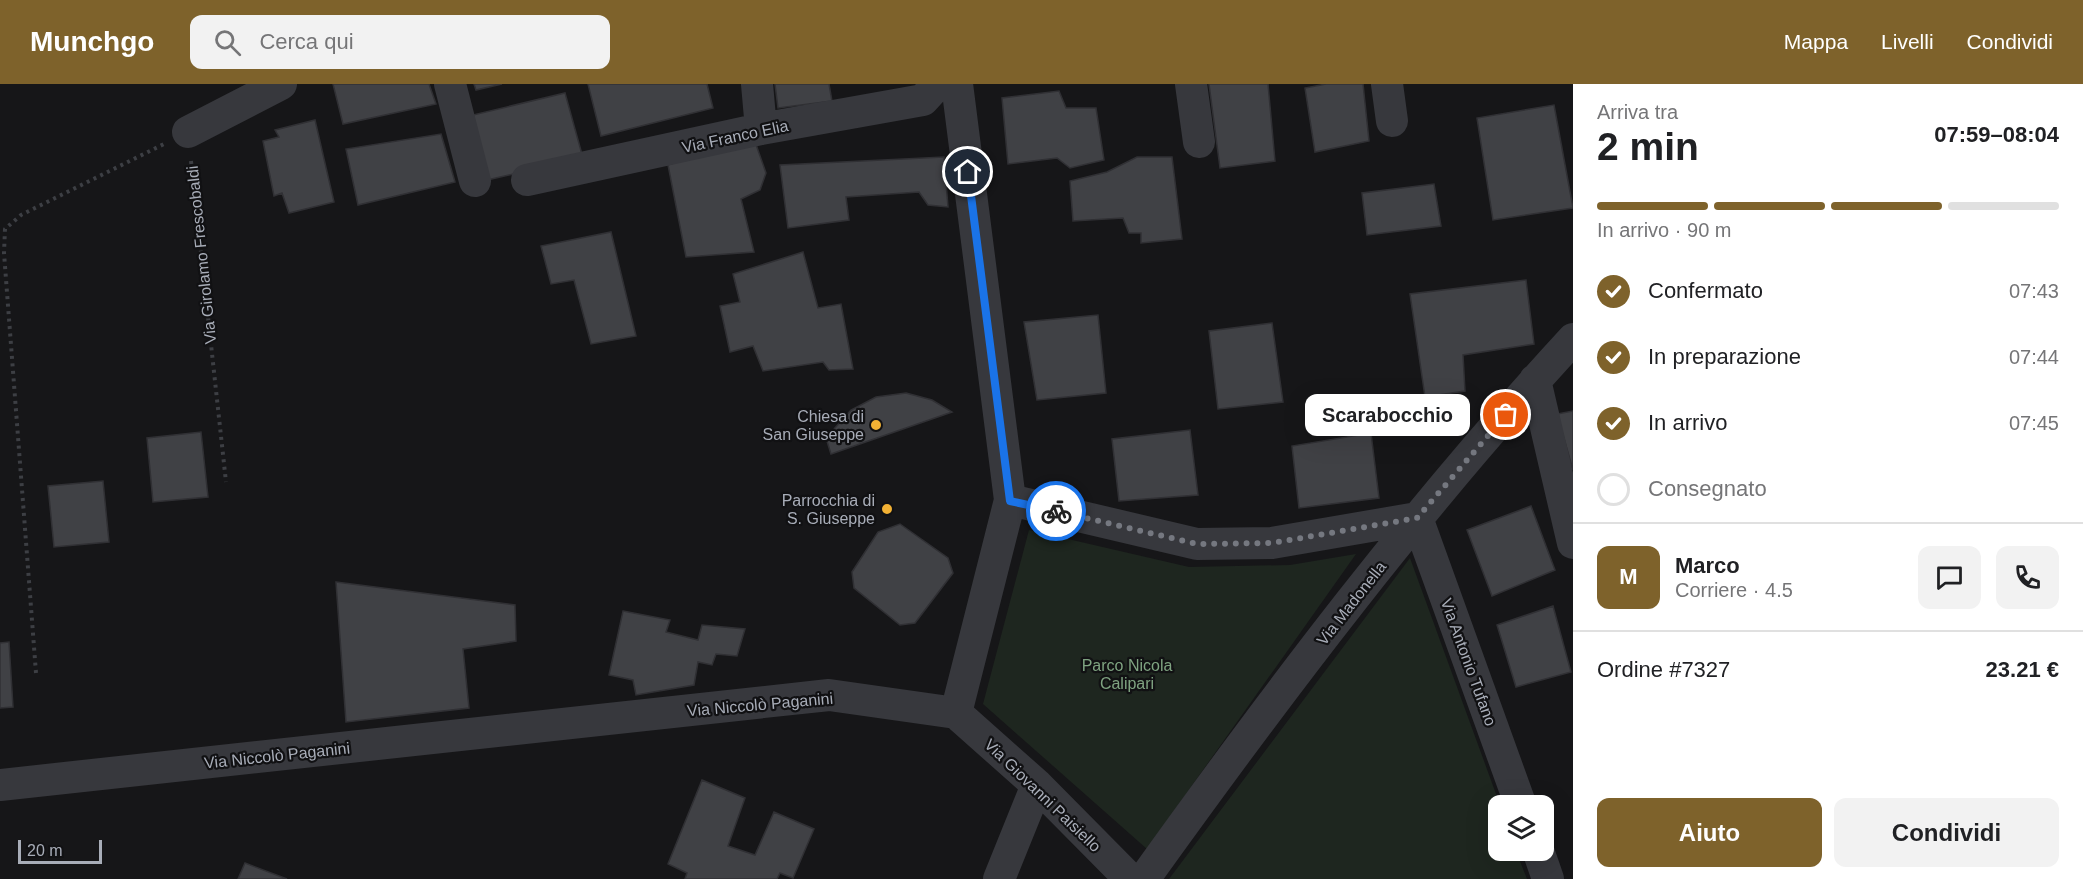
<!DOCTYPE html>
<html lang="it">
<head>
<meta charset="utf-8">
<style>
	body { margin:0; font-family:Helvetica,sans-serif; background:#f2f2f2; color:#202124; height:100vh; display:flex; flex-direction:column; font-size:22px; white-space:nowrap }
	* { box-sizing:border-box; margin:0 }
	p { font-size:20px; color:#757577 }
	.icon { flex:none; width:33px; height:33px; fill:none; stroke:currentColor; stroke-width:2; stroke-linecap:round; stroke-linejoin:round }
	.map { position:relative; flex:1; overflow:hidden }
	.side { display:flex; flex-direction:column; background:#fff; width:510px }
	.side>* { flex:none }
	.controls { position:absolute; left:1488px; top:711px; display:grid; gap:12px }
	.controls a { display:grid; place-items:center; width:66px; height:66px; border-radius:12px; background:#fff; box-shadow:0 6px 24px #0002; font-size:30px }
	.scale { position:absolute; left:18px; bottom:15px; width:84px; box-sizing:border-box; padding-left:6px; border:3px solid #a8adb8; border-top:0; font-size:16px; line-height:21px; white-space:nowrap; color:#a8adb8; -webkit-text-stroke:4px #111113; paint-order:stroke }
	.pin { position:absolute; display:grid; place-items:center; width:51px; height:51px; color:#fff; margin:-26px; border:3px solid #fff; border-radius:50%; box-shadow:0 2px 6px #0007 }
	.courier { position:absolute; display:grid; place-items:center; width:60px; height:60px; margin:-30px; border:4px solid #1a73e8; border-radius:50%; background:#fff; color:#222; box-shadow:0 2px 8px #0007 }
	.bubble { position:absolute; height:42px; border-radius:12px; background:#fff; box-shadow:0 6px 24px #0002; font-size:20px; font-weight:600; line-height:42px; text-align:center }
	.overview em { font-style:normal; font-weight:600 }
	.overview div { display:flex; flex-direction:column-reverse }
	.overview { display:flex; align-items:center; justify-content:space-between; height:102px; padding:0 24px }
	h1 { font-size:39px; font-weight:600; line-height:45px }
	.bar { display:grid; grid-template-columns:repeat(4,1fr); gap:9px 6px; align-content:center; height:72px; padding:0 24px }
	.bar i { height:8px; border-radius:4px; background:#e0e0e0 }
	.bar .current { background:#7e622b }
	.bar p { grid-column:span 4 }
	.line { display:flex; align-items:center; gap:15px; padding:0 24px; border-top:2px solid #e0e0e0 }
	.line div { flex:1 }
	.round { display:grid; place-items:center; flex:none; width:63px; height:63px; border-radius:12px; background:#f2f2f2 }
	ol { padding:0 24px; list-style:none }
	li { display:flex; align-items:center; gap:18px; height:66px }
	li p { margin-inline-start:auto }
	li .icon { padding:6px; border-radius:50%; background:#7e622b; color:#fff; stroke-width:4 }
	li:last-child { color:#757577 }
	li i { width:33px; height:33px; border:3px solid #e0e0e0; border-radius:50% }
	.cta { display:flex; gap:12px; margin-top:auto; padding:12px 24px }
	.cta a { flex:1; height:69px; border-radius:12px; background:#7e622b; color:#fff; font-size:24px; font-weight:600; line-height:69px; text-align:center }
	.cta a+a { background:#f2f2f2; color:#202124 }
	header { display:flex; align-items:center; gap:36px; box-sizing:border-box; height:84px; padding:0 30px; background:#7e622b; color:#fff }
	header strong { font-size:28px }
	nav { display:flex; gap:33px; margin-inline-start:auto; font-size:21px }
	.search { width:420px; height:54px; background:#f2f2f2; display:flex; align-items:center; gap:15px; box-sizing:border-box; padding:0 21px; border-radius:12px; color:#757577; font-size:22px }
	main { display:flex; flex:1; min-height:0 }
	.map>svg:first-child { display:block }
</style>
</head>
<body>
<header>
<strong>Munchgo</strong>
<div class="search"><svg class="icon" aria-label="search" viewBox="0 0 24 24"><circle cx="10" cy="10" r="6"/><path d="M15 15l6 6"/></svg>Cerca qui</div>
<nav><a>Mappa</a><a>Livelli</a><a>Condividi</a></nav>
</header>
<main>
<div class="map">
<svg width="1573" height="795" viewBox="0 0 1573 795">
	<rect width="100%" height="100%" fill="#161618"/>
	<!-- green -->
	<path fill="#1e261f" d="M1029,446L1189,483L1290,481L1356,470L1147,765L983,620Z
		M1410,474L1500,721L1498,722V766L1516,767L1527,795H1169Z"/>
	<!-- building -->
	<path fill="#404145" stroke="#303034" stroke-width="1.5" d="M333,0H429L436,20L343,40Z
		M474,0H502L476,6Z
		M588,0H707L713,24L601,52Z
		M775,0H829L832,17L778,24Z
		M1209,0H1268L1275,77L1220,84Z
		M1326,0H1363L1369,57L1315,68L1305,4Z
		M1059,7L1066,24H1096L1104,76L1070,84L1057,74L1008,80L1002,14Z
		M565,9L583,74L487,96L473,31Z
		M1554,21L1573,124L1493,136L1477,34Z
		M315,36L334,118L289,129L282,109L274,112L263,57L279,53L275,46Z
		M441,50L455,98L358,121L346,65Z
		M753,52L766,89L760,106L741,115L754,168L686,173L668,81Z
		M944,73L948,123L928,121L919,108L846,113L849,136L788,144L780,81Z
		M1137,73H1172L1182,155L1141,159V149H1129L1123,134L1073,137L1070,97L1107,88Z
		M1434,100L1441,142L1367,151L1362,109Z
		M611,148L636,252L591,260L574,196L551,200L541,162Z
		M803,168L818,224L841,220L853,285L829,286L823,278L763,287L753,262L730,268L720,222L740,218L733,190Z
		M1526,196L1534,260L1463,271L1465,307L1425,313L1410,210Z
		M1098,231L1106,309L1037,316L1024,238Z
		M1272,239L1283,318L1218,325L1209,247Z
		M906,309L932,316L952,328L831,370L826,354L851,326L876,313Z
		M1573,327V386L1557,330Z
		M1190,346L1198,411L1119,417L1112,355Z
		M201,348L208,413L153,418L147,354Z
		M1371,349L1379,414L1299,424L1292,362Z
		M103,397L109,458L54,463L48,402Z
		M1531,422L1555,486L1492,512L1467,446Z
		M900,440L948,474L953,489L915,539L900,541L854,504L852,488L878,448Z
		M336,498L515,521L516,557L463,565L469,624L346,638Z
		M1553,522L1571,588L1516,603L1497,541Z
		M623,527L670,536L666,548L698,556L702,541L745,545L737,572L716,570L712,581L698,578L694,601L636,611L633,596L609,591Z
		M9,558L13,623L0,624V559Z
		M702,696L745,714L728,762L755,771L774,728L814,745L793,794L780,789L777,795H685L687,789L668,780Z
		M245,779L287,795H238Z"/>
	<g fill="none" stroke-linecap="round" stroke-linejoin="round">
		<!-- path -->
		<path stroke="#3d3f44" stroke-width="4" stroke-dasharray="3 4.5" stroke-linecap="butt" d="M191,77L226,398
			M36,589L4,169L5,145L21,131L164,60"/>
		<!-- minor -->
		<path stroke="#37383d" stroke-width="32" d="M450,0L475,97
			M757,0L761,45
			M1191,0L1199,58
			M1387,0L1392,37
			M188,48L281,0
			M527,96L761,45L923,16L934,4V0
			M1535,296L1573,459
			M1010,416L1197,460L1272,459L1417,434
			M1417,434L1521,722
			M956,629L1010,416L957,0
			M956,629L1037,701L1130,795
			M0,701L829,611L956,629
			M1538,766L1548,795
			M999,795L1037,701
			M1144,795C1278,608 1417,424 1573,255"/>
	</g>
	<g fill="none" stroke-linecap="round" stroke-linejoin="round">
		<!-- done -->
		<path stroke="#757880" stroke-width="6" stroke-dasharray="0 10.8" d="M1056,427L1197,460L1272,459L1417,434L1506,331"/>
		<!-- route -->
		<path stroke="#1a73e8" stroke-width="8" d="M968,88L1010,417L1056,427"/>
	</g>
	<!-- markers -->
	<g fill="#f2b134" stroke="#111113" stroke-width="2">
		<circle cx="876" cy="341" r="6"/>
		<circle cx="887" cy="425" r="6"/>
	</g>
	<g text-anchor="middle" stroke-width="4.5" stroke-linejoin="round" paint-order="stroke">
		<!-- street labels -->
		<g font-size="16" fill="#a8adb8" stroke="#111113">
			<text transform="translate(735 52) rotate(-12)" y="6">Via Franco Elia</text>
			<text transform="translate(201 171) rotate(-96)" y="6">Via Girolamo Frescobaldi</text>
			<text transform="translate(1351 519) rotate(-52)" y="6">Via Madonella</text>
			<text transform="translate(1469 578) rotate(70)" y="6">Via Antonio Tufano</text>
			<text transform="translate(760 620) rotate(-5)" y="6">Via Niccolò Paganini</text>
			<text transform="translate(277 671) rotate(-6)" y="6">Via Niccolò Paganini</text>
			<text transform="translate(1043 711) rotate(44)" y="6">Via Giovanni Paisiello</text>
		</g>
		<!-- poi labels -->
		<g font-size="16" fill="#a8adb8" stroke="#111113" text-anchor="end">
			<text x="864" y="338">Chiesa di<tspan x="864" dy="18">San Giuseppe</tspan></text>
			<text x="875" y="422">Parrocchia di<tspan x="875" dy="18">S. Giuseppe</tspan></text>
		</g>
		<!-- park labels -->
		<g font-size="16" fill="#7fa381" stroke="#111113">
			<text x="1127" y="587">Parco Nicola<tspan x="1127" dy="18">Calipari</tspan></text>
		</g>
	</g>
</svg>
<div class="controls">
<a><svg class="icon" aria-label="layers" viewBox="0 0 24 24"><path d="M12 4l9 5-9 5-9-5zM3 14l9 5 9-5"/></svg></a>
</div>
<div class="scale">20 m</div>
<div class="pin" style="left:1506px;top:331px;background:#ea580c"><svg class="icon" aria-label="bag" viewBox="0 0 24 24"><path d="M5 8h14l-1 12H6zM9 8a3 3 0 0 1 6 0"/></svg></div>
<div class="pin" style="left:968px;top:88px;background:#1f2937"><svg class="icon" aria-label="home" viewBox="0 0 24 24"><path d="M3 11l9-7 9 7M6 9v11h12V9"/></svg></div>
<div class="courier" style="left:1056px;top:427px"><svg class="icon" aria-label="bike" viewBox="0 0 24 24"><circle cx="6" cy="16" r="4"/><circle cx="18" cy="16" r="4"/><path d="M6 16l4-8h5l3 8M10 8l3 8H6M13 5h3"/></svg></div>
<div class="bubble" style="left:1305px;top:310px;width:165px">Scarabocchio</div>
</div>
<section class="side">
<div class="overview"><div><h1>2 min</h1><p>Arriva tra</p></div><em>07:59–08:04</em></div>
<div class="bar"><i class="current"></i><i class="current"></i><i class="current"></i><i></i><p>In arrivo · 90 m</p></div>
<ol>
<li><svg class="icon" aria-label="check" viewBox="0 0 24 24"><path d="M5 12l5 5 9-10"/></svg>Confermato<p>07:43</p></li>
<li><svg class="icon" aria-label="check" viewBox="0 0 24 24"><path d="M5 12l5 5 9-10"/></svg>In preparazione<p>07:44</p></li>
<li><svg class="icon" aria-label="check" viewBox="0 0 24 24"><path d="M5 12l5 5 9-10"/></svg>In arrivo<p>07:45</p></li>
<li><i></i>Consegnato</li>
</ol>
<div class="line" style="height:108px"><b class="round" style="background:#7e622b;color:#fff">M</b><div><b>Marco</b><p>Corriere · 4.5</p></div><a class="round"><svg class="icon" aria-label="chat" viewBox="0 0 24 24"><path d="M4 5h16v11H9l-5 4z"/></svg></a><a class="round"><svg class="icon" aria-label="phone" viewBox="0 0 24 24"><path d="M5 4h4l2 5-3 2q2 4 5 5l2-3 5 2v4C11 20 4 13 5 4z"/></svg></a></div>
<div class="line" style="height:78px"><div>Ordine #7327</div><b>23.21 €</b></div>
<div class="cta"><a>Aiuto</a><a>Condividi</a></div>
</section>
</main>
</body>
</html>
